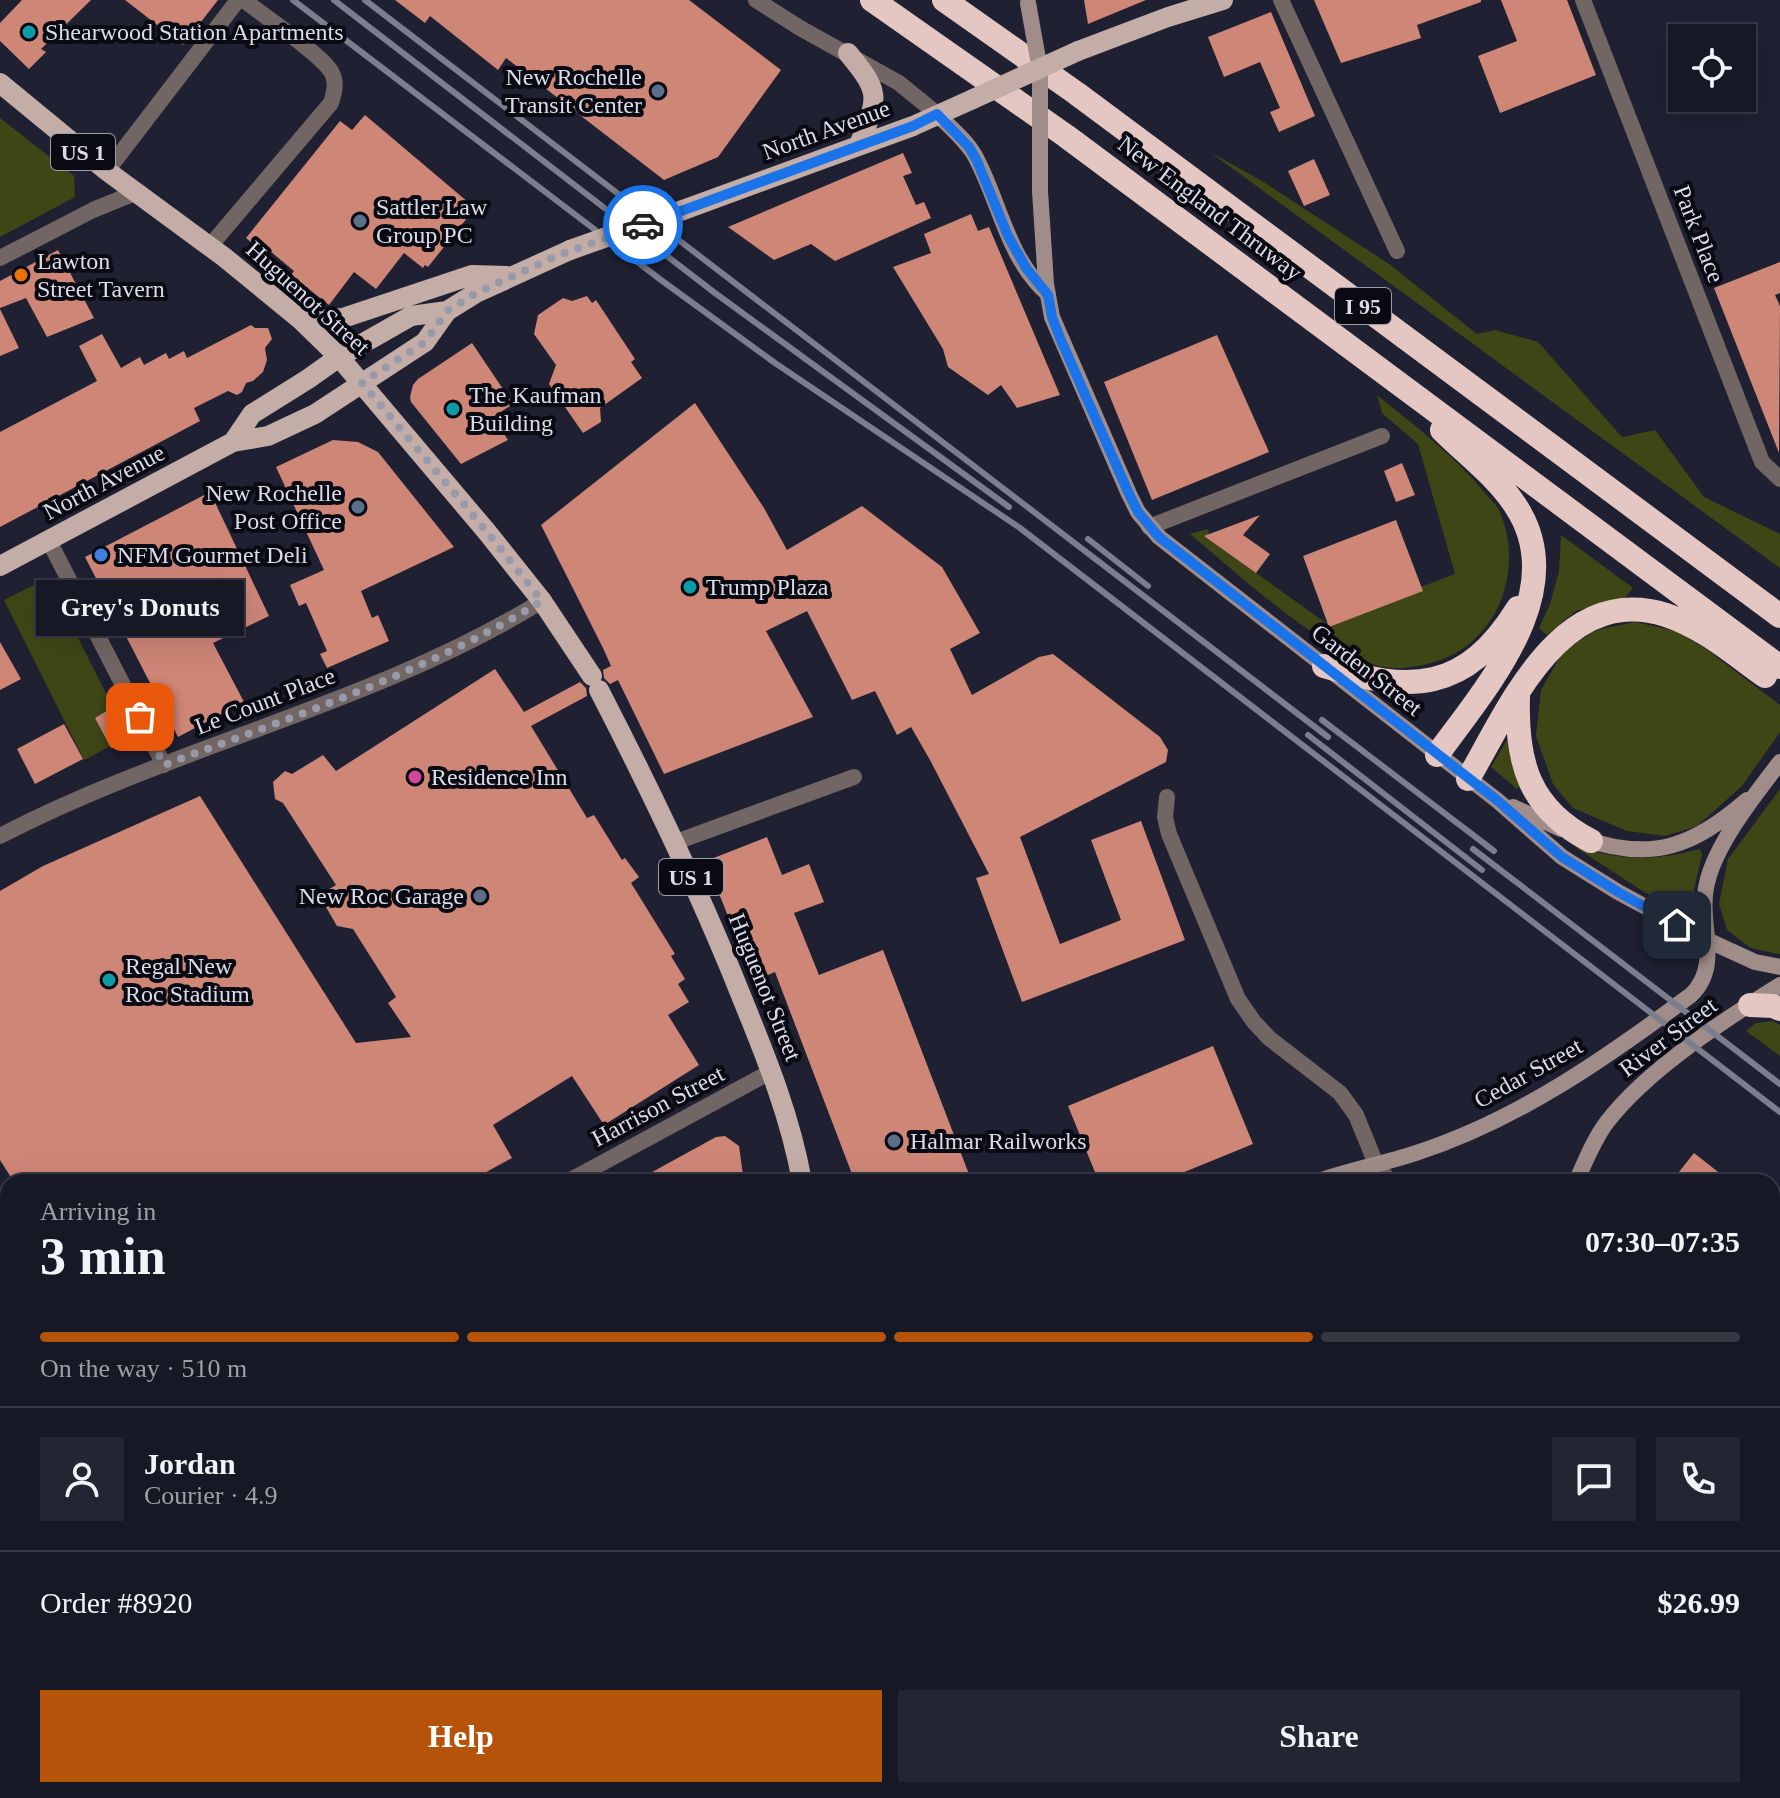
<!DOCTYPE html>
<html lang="en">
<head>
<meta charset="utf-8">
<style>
	body { margin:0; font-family:Georgia,serif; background:#242532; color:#f1f3f6; height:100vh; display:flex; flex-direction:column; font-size:30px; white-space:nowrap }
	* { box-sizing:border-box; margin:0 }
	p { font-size:26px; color:#9ea0a7 }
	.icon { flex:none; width:44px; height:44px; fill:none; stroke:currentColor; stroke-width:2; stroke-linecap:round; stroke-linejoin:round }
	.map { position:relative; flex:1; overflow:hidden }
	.side { position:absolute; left:0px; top:1174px; width:1780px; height:624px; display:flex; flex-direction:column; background:#171826; border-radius:24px 24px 0 0; box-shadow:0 8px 32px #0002,0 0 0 2px #363743 }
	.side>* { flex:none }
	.fabs { position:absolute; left:1668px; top:24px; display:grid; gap:16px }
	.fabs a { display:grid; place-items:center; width:88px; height:88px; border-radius:0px; background:#171826; box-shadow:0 8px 32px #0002,0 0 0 2px #363743; font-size:40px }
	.pin { position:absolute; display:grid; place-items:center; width:68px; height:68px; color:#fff; margin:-34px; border-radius:16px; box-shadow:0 4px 12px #0006 }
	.courier { position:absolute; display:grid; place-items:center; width:80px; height:80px; margin:-40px; border:6px solid #1a73e8; border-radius:50%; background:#fff; color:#222; box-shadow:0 2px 10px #0007 }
	.bubble { position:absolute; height:56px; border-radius:0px; background:#171826; box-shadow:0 8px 32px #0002,0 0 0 2px #363743; font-size:26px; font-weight:600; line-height:56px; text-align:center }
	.headline em { font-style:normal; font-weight:600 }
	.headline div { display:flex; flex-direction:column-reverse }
	.headline { display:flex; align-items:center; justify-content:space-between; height:136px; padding:0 40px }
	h1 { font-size:52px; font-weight:600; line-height:60px }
	.bar { display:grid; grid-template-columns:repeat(4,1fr); gap:12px 8px; align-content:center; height:96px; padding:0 40px }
	.bar i { height:10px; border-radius:6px; background:#363743 }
	.bar .current { background:#b45309 }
	.bar p { grid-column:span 4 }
	.line { display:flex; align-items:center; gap:20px; padding:0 40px; border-top:2px solid #363743 }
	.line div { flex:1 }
	.round { display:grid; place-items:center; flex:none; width:84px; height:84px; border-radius:0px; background:#242532 }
	.button { display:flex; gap:16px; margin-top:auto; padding:16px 40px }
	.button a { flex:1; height:92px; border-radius:0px; background:#b45309; color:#fff; font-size:32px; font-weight:600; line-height:92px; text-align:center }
	.button a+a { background:#242532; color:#f1f3f6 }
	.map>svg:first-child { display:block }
</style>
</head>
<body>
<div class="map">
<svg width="1780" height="1798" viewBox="0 0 1780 1798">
	<rect width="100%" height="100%" fill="#1f2032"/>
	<!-- green -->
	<path fill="#3f4616" d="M0,118L74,176L75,197L0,237Z
		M1210,152L1262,181L1389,264L1477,334L1495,330L1538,342L1622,437L1655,430L1704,497L1780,534V568Z
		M1377,395C1415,426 1454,455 1485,493C1490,499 1497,505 1500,512C1524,570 1499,640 1438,661C1420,666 1403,670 1384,667C1327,657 1236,572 1190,534L1208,529L1210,540L1326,623L1455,574L1418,444L1382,413Z
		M1561,535L1633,588L1625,598L1576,611L1547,635L1539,628L1550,604L1559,571Z
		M48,578L128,737L84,760L4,600Z
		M1635,622L1676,631L1706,649L1780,705V732L1742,786L1697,826L1665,836L1627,831L1573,808L1553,784L1536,736L1541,690L1564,650L1597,630Z
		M1507,740H1510L1521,786L1517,789L1491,767Z
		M1780,789V954H1778L1751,948L1727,930L1719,904L1728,859Z
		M1575,847C1626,860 1648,862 1700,849L1702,855L1694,889L1695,906L1688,915L1644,892Z
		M1772,1021L1780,1025V1056L1746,1031L1756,1023Z"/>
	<!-- building -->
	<path fill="#ce8677" d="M22,0H91L41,49L46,52L29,69L0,41V23Z
		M125,0H218L183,45Z
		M395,0H689L781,70L718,157L664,180L506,58L498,70L430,16L425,23Z
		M1084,0H1146L1088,24Z
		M1314,0H1481V2L1417,25L1421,38L1341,63Z
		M1501,0H1567L1596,75L1500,113L1478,56L1517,41Z
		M1271,12L1315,116L1279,132L1270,112L1280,108L1260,62L1224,77L1208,37Z
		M365,115L475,208L428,267L425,265L423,268L404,253L376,289L354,272L329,305L291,275L294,271L270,251L265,253L246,238L340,121L352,130Z
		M903,153L912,173L903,176L916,205L924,202L931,218L835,261L811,244L774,260L728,227Z
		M1314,159L1330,195L1304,206L1288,171Z
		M971,214L978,231L989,227L1060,395L1017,408L1001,385L988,395L948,367L943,349L893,267L931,253L924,234Z
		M58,250L94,318L47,337L26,298L0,308V281Z
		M1780,262V293L1775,295L1780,306L1779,453L1714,288Z
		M587,296L592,303L596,300L635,359L631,362L642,378L600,408L601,422L583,433L549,384L556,365L534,334L538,315L563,298L572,301Z
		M0,309L19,348L0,356Z
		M251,325L255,328H268L272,339L265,348L267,360L263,372L253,381L246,383L242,392L237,395L228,391L194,408L200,421L0,527V432L97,381L79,346L102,334L121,368L140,357L144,365L166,353L169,359L184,351L187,358Z
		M1217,335L1269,452L1152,500L1104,382Z
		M472,343L513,404L493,417L508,440L461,464L411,402L410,397L413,385L418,379Z
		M695,403L764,508L787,550L862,506L942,567L980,633L950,649L972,695L1039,657L1053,654L1160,737L1168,750L1166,762L1020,837L1060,944L1121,920L1091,840L1141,821L1185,940L1022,1002L976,878L989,874L930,760L911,727L897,735L875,691L852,700L807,611L766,631L813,717L664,774L618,680L610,684L604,678L603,670L611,666L603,648L541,525Z
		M333,440L358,442L378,452L454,547L361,591L372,618L378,615L389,641L327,668L320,654L327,651L306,603L299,606L290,585L324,570L276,467Z
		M1402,463L1415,495L1396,502L1384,471Z
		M210,492L269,616L213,643L244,702L178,737L85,557Z
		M1260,515L1243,535L1270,554L1256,573L1204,536Z
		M1396,520L1423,591L1329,627L1303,556Z
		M0,642L21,679L0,690Z
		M495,669L524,712L580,682L586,688L587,696L531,726L587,818L594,815L622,860L625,858L639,877L631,883L675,954L671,956L685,979L678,984L689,1002L668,1015L699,1065L604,1125L572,1076L493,1125L512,1158L468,1182H14L0,1160V891L43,866L200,796L356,1043L411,1037L388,1003L396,997L353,929L337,926L319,895L336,885L283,803L275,799L273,782L285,771L292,774L323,755L336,771Z
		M110,709L120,721L127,740L111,748L95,718Z
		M64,724L83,759L35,784L17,749Z
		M767,837L782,875L809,864L824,902L794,913L819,975L883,950L972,1182H855L775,972L754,981L706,861Z
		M1213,1046L1253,1144L1160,1182H1099L1068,1106Z
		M725,1136L739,1146L744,1182H634L716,1137Z
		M1694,1153L1731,1182H1671Z"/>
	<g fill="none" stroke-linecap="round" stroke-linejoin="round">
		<!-- minor -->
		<path stroke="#726664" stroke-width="16" d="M1281,0L1397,251
			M1583,0L1762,462L1780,479
			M107,171L238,0
			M210,246L331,103C334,93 337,83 332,73C323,55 262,15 244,0
			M1149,527L1382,436
			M1167,797L1165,817L1169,834L1238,999L1254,1022L1269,1038L1340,1093L1356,1115L1376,1164
			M676,842L854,777
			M1772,1720L1780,1723
			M1592,1790L1595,1798
			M1490,1798L1512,1790"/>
		<!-- tertiary -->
		<path stroke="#726664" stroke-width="16" d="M756,0L800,28L899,83L937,114
			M0,258L93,210L137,192
			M49,541L164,765
			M0,836C175,745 373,705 542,601
			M1376,1164L1390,1182
			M567,1182L772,1071
			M0,1251L8,1247
			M1772,1572L1780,1574
			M1772,1618L1780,1620"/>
		<!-- secondary -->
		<path stroke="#a08d8a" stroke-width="16" d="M937,114C950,127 966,140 975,156C1000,202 1007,258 1048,294
			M1040,191L1046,284L1052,317L1129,494L1138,512L1159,537L1498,801L1562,857L1618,892L1707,940L1755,962L1780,967
			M1513,807L1561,829
			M1582,838C1653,863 1693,846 1747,800
			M1316,1182C1349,1170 1383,1164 1416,1153C1518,1120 1606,1058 1691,995C1723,965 1697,921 1707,883C1716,843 1755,795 1780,762
			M1576,1182C1585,1162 1594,1139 1607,1122C1647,1070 1724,1020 1780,985"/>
		<!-- primary -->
		<path stroke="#c4aca7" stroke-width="20" d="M1078,51L1168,17L1223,0
			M848,53C882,94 878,97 859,145
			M0,83L107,171L224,257L301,320L339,357L487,532L542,601L592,676
			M683,210L913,126L973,99
			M301,320L343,318L472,275L507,276
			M233,442L252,414L308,379L339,357L411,316L447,311
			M0,566L233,442L268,436L315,414L425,342L447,311L476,293L570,250
			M599,690C651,791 700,892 742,998C766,1057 791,1118 802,1182
			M0,1219L8,1231
			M357,1790L362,1798
			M758,1790L759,1798"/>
		<!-- motorway -->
		<path stroke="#e4c7c2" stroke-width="24" d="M872,0L1066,136L1780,667
			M944,0L1076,93L1780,616
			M1324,666C1411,693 1465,693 1518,608
			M1518,697C1516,763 1529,809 1591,841
			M1437,755C1486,687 1573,591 1515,505C1496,476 1466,454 1442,430
			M1468,779C1510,707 1561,582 1666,615C1703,627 1734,654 1765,676
			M1750,1005L1773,1006L1780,1009"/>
		<!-- rail -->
		<path stroke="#7c7d8d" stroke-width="6" d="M293,0L661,280L775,363L1020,528L1780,1112
			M334,0L715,293L1009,507
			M365,0L1328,737
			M1088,539L1148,586
			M1322,720L1494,851
			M1308,735L1482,870
			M1473,849L1780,1084"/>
		<!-- secondary-bridge -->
		<path stroke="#a08d8a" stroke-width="16" d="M1028,3L1040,70V191"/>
		<!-- primary-bridge -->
		<path stroke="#c4aca7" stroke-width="20" d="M973,99L1078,51
			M570,250L683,210"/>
	</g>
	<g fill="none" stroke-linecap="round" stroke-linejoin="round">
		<!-- done -->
		<path stroke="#999aa9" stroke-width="8" stroke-dasharray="0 14.4" d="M140,717L164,765C292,717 425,673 542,601L487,532L362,383L425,342L447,311L476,293L559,255L643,225"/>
		<!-- route -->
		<path stroke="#1a73e8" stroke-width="10" d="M643,225L913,126L937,114L969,147L977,161L1008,236L1026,268L1048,295L1052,317L1060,338L1129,494L1138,512L1159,537L1498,801L1562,857L1618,892L1677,925"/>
	</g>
	<!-- markers -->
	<g fill="#0f9aa8" stroke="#0a0a12" stroke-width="3">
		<circle cx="29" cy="32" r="8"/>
		<circle cx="453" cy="409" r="8"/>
		<circle cx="690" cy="587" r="8"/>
		<circle cx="109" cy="980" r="8"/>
	</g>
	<g fill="#5c6f8a" stroke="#0a0a12" stroke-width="3">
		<circle cx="658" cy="91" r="8"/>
		<circle cx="360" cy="221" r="8"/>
		<circle cx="358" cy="507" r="8"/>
		<circle cx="480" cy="896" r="8"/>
		<circle cx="894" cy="1141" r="8"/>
	</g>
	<circle fill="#e8710a" stroke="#0a0a12" stroke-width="3" cx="21" cy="275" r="8"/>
	<circle fill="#3f7fe0" stroke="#0a0a12" stroke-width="3" cx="101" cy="555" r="8"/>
	<circle fill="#d1479c" stroke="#0a0a12" stroke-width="3" cx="415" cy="777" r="8"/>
	<g text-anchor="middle" stroke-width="8" stroke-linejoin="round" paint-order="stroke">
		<!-- shield labels -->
		<g fill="#0a0a12" stroke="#9c9da8" stroke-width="2">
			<rect x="51" y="134" width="64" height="36" rx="6"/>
			<rect x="1335" y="288" width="56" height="36" rx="6"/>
			<rect x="659" y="859" width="64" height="36" rx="6"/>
		</g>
		<g font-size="22" font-weight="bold" fill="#dbdce9">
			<text x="83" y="160">US 1</text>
			<text x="1363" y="314">I 95</text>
			<text x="691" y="885">US 1</text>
		</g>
		<!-- poi labels -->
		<g font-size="24" fill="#dbdce9" stroke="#0a0a12" text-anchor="start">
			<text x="45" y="40">Shearwood Station Apartments</text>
			<text x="642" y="85" text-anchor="end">New Rochelle<tspan x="642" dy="28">Transit Center</tspan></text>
			<text x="376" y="215">Sattler Law<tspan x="376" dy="28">Group PC</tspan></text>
			<text x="37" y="269">Lawton<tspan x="37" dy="28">Street Tavern</tspan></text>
			<text x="469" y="403">The Kaufman<tspan x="469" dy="28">Building</tspan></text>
			<text x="342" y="501" text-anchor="end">New Rochelle<tspan x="342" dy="28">Post Office</tspan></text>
			<text x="117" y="563">NFM Gourmet Deli</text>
			<text x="706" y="595">Trump Plaza</text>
			<text x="431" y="785">Residence Inn</text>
			<text x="464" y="904" text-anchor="end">New Roc Garage</text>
			<text x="125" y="974">Regal New<tspan x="125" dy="28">Roc Stadium</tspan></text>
			<text x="910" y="1149">Halmar Railworks</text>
		</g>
		<!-- street labels -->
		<g font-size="24" fill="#dbdce9" stroke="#0a0a12">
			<text transform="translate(826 130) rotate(-20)" y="8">North Avenue</text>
			<text transform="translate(1210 208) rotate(37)" y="8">New England Thruway</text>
			<text transform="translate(1699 234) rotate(69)" y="8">Park Place</text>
			<text transform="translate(308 298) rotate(42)" y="8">Huguenot Street</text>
			<text transform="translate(104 482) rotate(-28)" y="8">North Avenue</text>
			<text transform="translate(1367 670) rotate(38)" y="8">Garden Street</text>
			<text transform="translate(265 701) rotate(-21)" y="8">Le Count Place</text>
			<text transform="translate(765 987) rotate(68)" y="8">Huguenot Street</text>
			<text transform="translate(1668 1037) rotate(-37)" y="8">River Street</text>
			<text transform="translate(1528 1073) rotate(-29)" y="8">Cedar Street</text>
			<text transform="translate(658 1106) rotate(-28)" y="8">Harrison Street</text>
		</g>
	</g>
</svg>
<div class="fabs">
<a><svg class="icon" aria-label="locate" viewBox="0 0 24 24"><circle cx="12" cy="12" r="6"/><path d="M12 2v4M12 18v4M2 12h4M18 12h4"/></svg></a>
</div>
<div class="pin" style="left:140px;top:717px;background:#ea580c"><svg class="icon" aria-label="bag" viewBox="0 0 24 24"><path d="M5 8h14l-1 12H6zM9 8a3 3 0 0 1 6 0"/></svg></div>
<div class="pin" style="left:1677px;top:925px;background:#1f2937"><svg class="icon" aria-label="home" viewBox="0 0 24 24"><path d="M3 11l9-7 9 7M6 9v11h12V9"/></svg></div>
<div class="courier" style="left:643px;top:225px"><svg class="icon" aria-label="car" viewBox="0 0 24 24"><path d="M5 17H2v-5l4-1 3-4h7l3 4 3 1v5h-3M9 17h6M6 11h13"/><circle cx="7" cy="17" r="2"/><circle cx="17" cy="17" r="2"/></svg></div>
<div class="bubble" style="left:36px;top:580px;width:208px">Grey's Donuts</div>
<section class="side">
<div class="headline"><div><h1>3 min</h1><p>Arriving in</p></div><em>07:30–07:35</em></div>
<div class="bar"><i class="current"></i><i class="current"></i><i class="current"></i><i></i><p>On the way · 510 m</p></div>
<div class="line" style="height:144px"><a class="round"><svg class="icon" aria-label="person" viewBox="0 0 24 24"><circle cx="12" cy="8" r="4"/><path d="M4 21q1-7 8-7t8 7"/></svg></a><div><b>Jordan</b><p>Courier · 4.9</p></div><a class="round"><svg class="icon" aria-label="chat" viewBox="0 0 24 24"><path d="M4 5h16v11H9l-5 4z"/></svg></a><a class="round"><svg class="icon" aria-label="phone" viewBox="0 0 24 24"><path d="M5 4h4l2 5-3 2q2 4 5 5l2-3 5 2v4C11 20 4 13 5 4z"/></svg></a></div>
<div class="line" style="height:104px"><div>Order #8920</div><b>$26.99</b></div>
<div class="button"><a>Help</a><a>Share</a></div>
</section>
</div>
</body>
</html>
